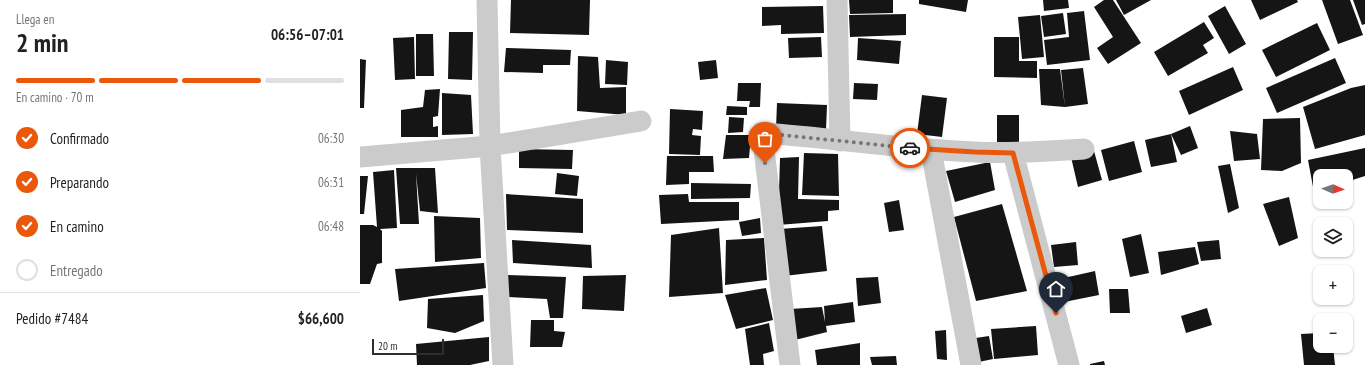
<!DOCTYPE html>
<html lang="es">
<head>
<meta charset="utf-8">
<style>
	body { margin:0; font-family:"PT Sans Narrow",sans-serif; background:#f6f6f6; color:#222; height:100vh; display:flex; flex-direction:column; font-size:15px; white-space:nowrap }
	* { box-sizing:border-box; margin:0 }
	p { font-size:13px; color:#767676 }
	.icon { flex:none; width:22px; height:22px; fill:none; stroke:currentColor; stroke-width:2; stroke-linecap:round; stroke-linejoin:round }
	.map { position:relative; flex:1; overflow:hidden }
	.details { display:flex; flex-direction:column; background:#fff; width:360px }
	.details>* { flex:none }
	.needle { width:26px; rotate:92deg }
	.controls { position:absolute; left:953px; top:169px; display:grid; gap:8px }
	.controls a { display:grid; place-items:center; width:40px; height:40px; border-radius:8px; background:#fff; box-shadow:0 1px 3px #0004; font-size:20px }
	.scale { position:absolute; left:12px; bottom:10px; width:72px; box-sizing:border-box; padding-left:4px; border:2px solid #2e2e2e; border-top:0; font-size:11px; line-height:14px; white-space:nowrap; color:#2e2e2e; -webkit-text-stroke:3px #fff; paint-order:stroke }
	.pin { position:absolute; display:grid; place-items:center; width:34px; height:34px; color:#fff; margin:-41px -17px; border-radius:50% 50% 50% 0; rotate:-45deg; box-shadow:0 0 4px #0007 }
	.pin .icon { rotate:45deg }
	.courier { position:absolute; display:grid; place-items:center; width:40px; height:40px; margin:-20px; border:3px solid #ea580c; border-radius:50%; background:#fff; color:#222; box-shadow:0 1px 5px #0007 }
	.head em { font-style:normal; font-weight:700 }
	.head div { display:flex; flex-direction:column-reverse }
	.head { display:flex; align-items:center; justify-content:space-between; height:68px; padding:0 16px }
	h1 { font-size:26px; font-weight:700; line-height:30px }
	.bar { display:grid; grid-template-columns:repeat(4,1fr); gap:6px 4px; align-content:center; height:48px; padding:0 16px }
	.bar i { height:5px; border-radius:3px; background:#e0e0e0 }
	.bar .current { background:#ea580c }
	.bar p { grid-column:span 4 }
	.line { display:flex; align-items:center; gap:10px; padding:0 16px; border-top:1px solid #e0e0e0 }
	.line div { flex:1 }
	ol { padding:0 16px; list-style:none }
	li { display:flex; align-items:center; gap:12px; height:44px }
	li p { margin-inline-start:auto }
	li .icon { padding:4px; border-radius:50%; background:#ea580c; color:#fff; stroke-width:4 }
	li:last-child { color:#767676 }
	li i { width:22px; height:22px; border:2px solid #e0e0e0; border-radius:50% }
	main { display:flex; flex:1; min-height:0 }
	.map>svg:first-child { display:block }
</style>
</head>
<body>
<main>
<section class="details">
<div class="head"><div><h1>2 min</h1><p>Llega en</p></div><em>06:56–07:01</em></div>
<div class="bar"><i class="current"></i><i class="current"></i><i class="current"></i><i></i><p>En camino · 70 m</p></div>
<ol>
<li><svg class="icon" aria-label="check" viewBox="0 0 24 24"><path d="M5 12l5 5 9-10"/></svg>Confirmado<p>06:30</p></li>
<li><svg class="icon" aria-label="check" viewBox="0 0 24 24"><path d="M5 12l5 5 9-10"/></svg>Preparando<p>06:31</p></li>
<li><svg class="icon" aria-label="check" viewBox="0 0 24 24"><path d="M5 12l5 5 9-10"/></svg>En camino<p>06:48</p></li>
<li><i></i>Entregado</li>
</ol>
<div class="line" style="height:52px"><div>Pedido #7484</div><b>$66,600</b></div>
</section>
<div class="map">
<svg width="1005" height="365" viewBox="0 0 1005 365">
	<rect width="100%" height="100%" fill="#fff"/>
	<!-- building -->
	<path fill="#151515" d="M151,0H230L229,35L150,33Z
		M489,0H533V13L490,14Z
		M559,0H608L606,12L559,4Z
		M683,0H708L709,8L684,11Z
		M744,0H753L781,43L748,64L737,48L753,37L734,7Z
		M756,0H791L764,15Z
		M891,0H937L938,2L900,20Z
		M962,0H990L1003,35L978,44Z
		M993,0H1005V24L1002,25Z
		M463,6L464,33L421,34V25L402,26V7Z
		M865,6L886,44L869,54L848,16Z
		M724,11L730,60L687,65L684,40L709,37L707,13Z
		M703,13L706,34L684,37L681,16Z
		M546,14V35L490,37L489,15Z
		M680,15L684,57L662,59L658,17Z
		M844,22L854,38L843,45L848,53L808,76L794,52Z
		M957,23L970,50L916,77L902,50Z
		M89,32H113L112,80L88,79Z
		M56,34H73L74,76H56Z
		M54,37L55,79L35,80L33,38Z
		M461,37L462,57L429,58L428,38Z
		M634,37H659V61H677V78L634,77Z
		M498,38L541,41L539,64L497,60Z
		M146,48L211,50L210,65H183V73L144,72Z
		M218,56L238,57L240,88L266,87V115L217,111Z
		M975,58L986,83L917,113L906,88Z
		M0,59L6,60L4,108H0Z
		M246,60L268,62L267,85L245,84Z
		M356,60L358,78L340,80L338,62Z
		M873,67L883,90L829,115L819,91Z
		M723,68L728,104L705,107L701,70Z
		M679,69H700L705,107L681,105Z
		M378,83H401L400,107H389L390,101H377Z
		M494,83L518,84L517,100L493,99Z
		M1005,85V135L955,149L943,107L991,88Z
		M80,89L78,116L73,117V127L78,126V137H41V110L63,107L65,90Z
		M82,93L111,95L113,134L82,135Z
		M562,95L587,98L582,137L557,134Z
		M417,103L467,105L466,130L416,128Z
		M367,106L387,107V115H366Z
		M310,109L343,111L342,130L333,129L332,135L341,136L340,155L309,154Z
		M637,115H659V144H637Z
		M369,117L384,118L383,132L368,133Z
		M940,118L941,163L922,171L901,170L903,119Z
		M830,126L838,148L821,155L811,134Z
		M870,131L897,134L900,159L874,161Z
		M811,134L817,162L791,167L785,140Z
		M366,135H391L389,158L363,159Z
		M774,141L782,172L749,181L741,150Z
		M1005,148V176L986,182V176H960V190L954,192L948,160Z
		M159,149L213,150L212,169L159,168Z
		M734,151L742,180L718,187L711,157Z
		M444,153L478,154L479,196L442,195Z
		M307,156H353L354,172H329V184L306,185Z
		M439,157L438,199L479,200V210L468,211V221L418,225L420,158Z
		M630,162L635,190L595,202L586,171Z
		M870,164L879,208L868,213L858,166Z
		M36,168H75L78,213L60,211L56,174L59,224H40Z
		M34,170L37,228L20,229L22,231V263L17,264L10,284H0V225H13L17,227L13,172Z
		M197,173L219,176L217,196L195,194Z
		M0,176H8L4,214H0Z
		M331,183L391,184L390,198L331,199Z
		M146,194L223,199V233L147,230Z
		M328,194L329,202H379V220L301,224L299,195Z
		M929,197L938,238L919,246L903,204Z
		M539,200L544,230L529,232L524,203Z
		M642,204L667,291L616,301L594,217Z
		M74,216L120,218L121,258L75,262Z
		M400,218L401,233L382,236L379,222Z
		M462,226L467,271L424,276L419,229Z
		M359,228L363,293L309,297L311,235Z
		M781,234L789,273L770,277L762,239Z
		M404,238L407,280L365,285L366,240Z
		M152,240L231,245L232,268L153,263Z
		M859,240L861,259L841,261L837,242Z
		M716,242L718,265L694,267L691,245Z
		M835,247L839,264L801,275L798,252Z
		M124,263L126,288L39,301L35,269Z
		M735,271L739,295L699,303L695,280Z
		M147,275L206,277L203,318H190L187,299L146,297Z
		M266,275L264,311L222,309L223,276Z
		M518,277L521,303L498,306L496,278Z
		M406,288L413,320L376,329L365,295Z
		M749,289H768L770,313H750Z
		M123,295L124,321L95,333L67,328L68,299Z
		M493,302L495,322L466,326L467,332L435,340L430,309L462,307L465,322L464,306Z
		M847,308L852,325L826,333L821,316Z
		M171,320H194V331L205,332L202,347H170Z
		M409,323L414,351L403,354L404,365H390L385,329Z
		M676,326L678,355L634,359L631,329Z
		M586,330L587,360L577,359L575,331Z
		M960,333V346H973L975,365H944L941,334Z
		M629,336L633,359L614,363L609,339Z
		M129,337V361L110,365H57L56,344Z
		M500,343V365H457L455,350Z
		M536,356L537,365H512L510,357Z
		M744,361L745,365H730V364Z"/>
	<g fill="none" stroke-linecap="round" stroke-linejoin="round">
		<!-- minor -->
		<path stroke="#cbcbcb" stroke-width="21" d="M127,0L130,146L143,365
			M477,0L480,141
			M571,150L611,365
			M653,153L709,365
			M0,157L130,146L281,121
			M430,365L402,133C473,138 543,149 615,152C651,154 688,151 724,149"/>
	</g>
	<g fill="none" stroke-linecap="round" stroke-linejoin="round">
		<!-- done -->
		<path stroke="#777" stroke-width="4" stroke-dasharray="0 7.2" d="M405,163L402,133L550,148"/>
		<!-- route -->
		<path stroke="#ea580c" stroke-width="5" d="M550,148L615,152L653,153L696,313"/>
	</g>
</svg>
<div class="controls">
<a><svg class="needle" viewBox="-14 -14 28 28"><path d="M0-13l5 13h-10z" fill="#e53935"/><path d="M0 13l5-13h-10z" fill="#767676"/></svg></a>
<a><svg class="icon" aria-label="layers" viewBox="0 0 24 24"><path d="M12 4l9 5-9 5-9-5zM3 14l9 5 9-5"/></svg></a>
<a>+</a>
<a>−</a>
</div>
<div class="scale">20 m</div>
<div class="pin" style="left:405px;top:163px;background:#ea580c"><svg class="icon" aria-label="bag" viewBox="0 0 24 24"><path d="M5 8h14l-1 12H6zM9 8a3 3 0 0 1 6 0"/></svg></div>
<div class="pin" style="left:696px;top:313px;background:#1f2937"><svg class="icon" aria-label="home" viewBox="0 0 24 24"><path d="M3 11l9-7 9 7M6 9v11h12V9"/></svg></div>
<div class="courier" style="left:550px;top:148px"><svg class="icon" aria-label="car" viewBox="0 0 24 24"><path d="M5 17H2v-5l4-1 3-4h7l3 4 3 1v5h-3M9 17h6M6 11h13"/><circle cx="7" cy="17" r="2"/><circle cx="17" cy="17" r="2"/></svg></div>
</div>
</main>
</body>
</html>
